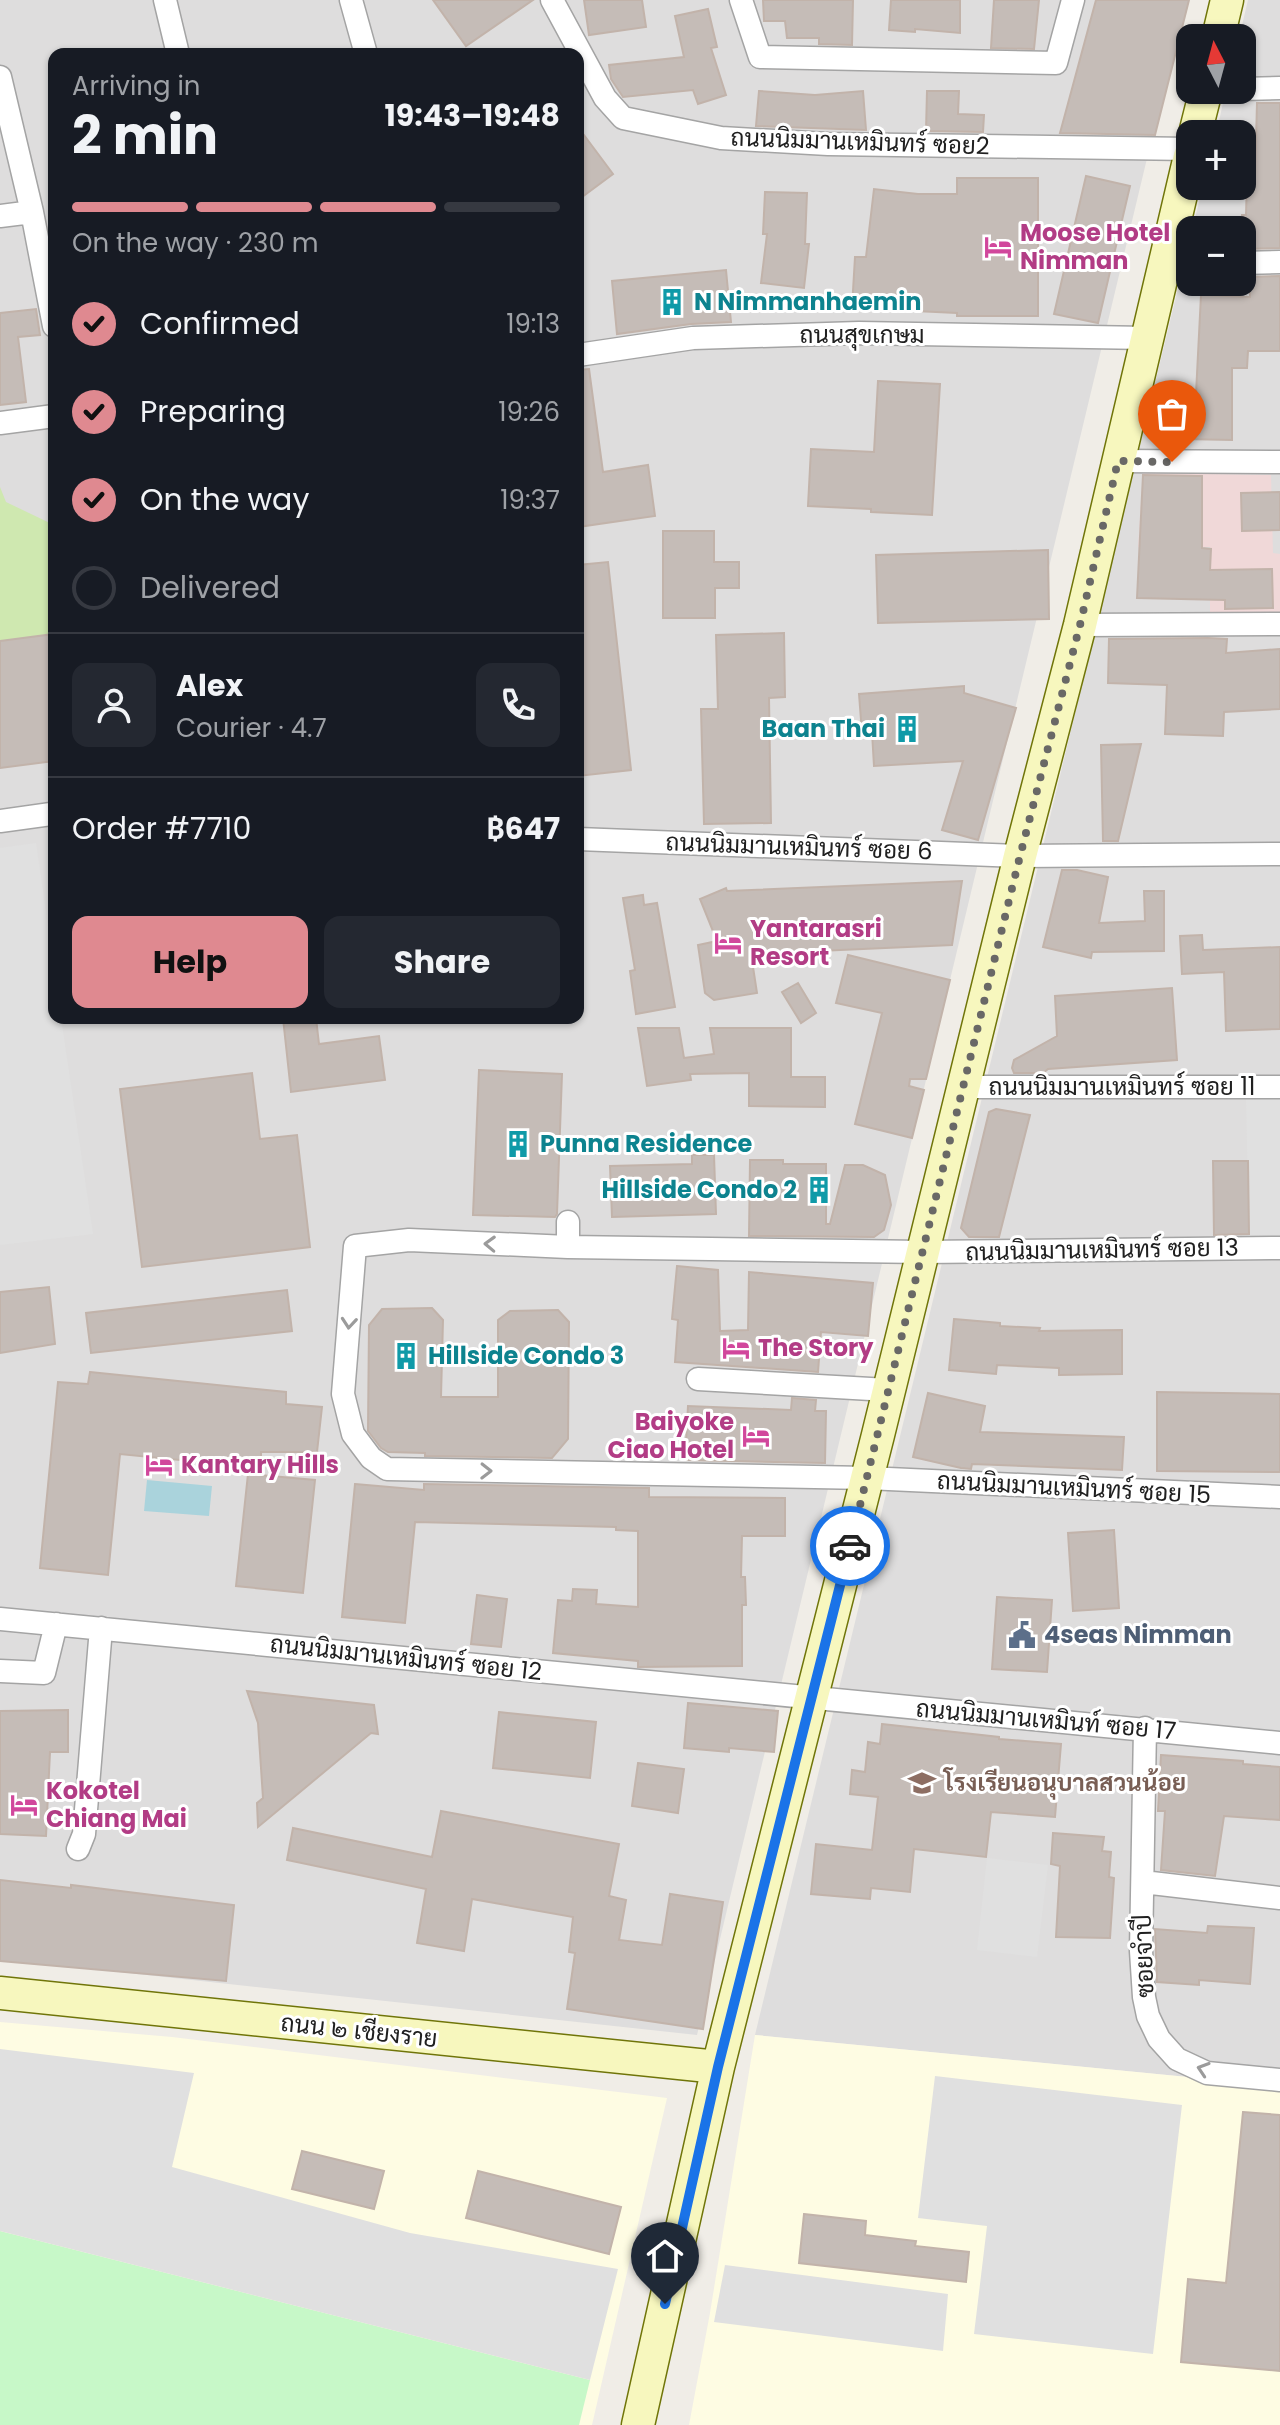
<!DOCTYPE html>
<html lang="en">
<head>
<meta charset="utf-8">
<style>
	body { margin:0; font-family:Poppins,Sarabun,sans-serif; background:#242831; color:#f1f3f6; height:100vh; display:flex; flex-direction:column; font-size:30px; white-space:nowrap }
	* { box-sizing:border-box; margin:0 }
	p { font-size:26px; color:#9ea1a6 }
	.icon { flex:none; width:44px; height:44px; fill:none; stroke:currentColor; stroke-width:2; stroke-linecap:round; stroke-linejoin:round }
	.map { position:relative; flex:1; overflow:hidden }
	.details { position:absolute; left:48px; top:48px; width:536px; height:976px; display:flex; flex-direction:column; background:#171b24; border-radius:16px; box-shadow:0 2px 6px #0004 }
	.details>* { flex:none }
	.needle { width:52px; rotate:354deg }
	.controls { position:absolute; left:1176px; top:24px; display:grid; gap:16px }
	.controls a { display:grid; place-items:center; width:80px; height:80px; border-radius:16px; background:#171b24; box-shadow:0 2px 6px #0004; font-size:40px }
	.pin { position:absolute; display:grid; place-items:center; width:68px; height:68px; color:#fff; margin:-82px -34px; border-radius:50% 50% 50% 0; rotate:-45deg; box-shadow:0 0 8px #0007 }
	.pin .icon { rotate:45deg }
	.courier { position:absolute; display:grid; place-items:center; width:80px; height:80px; margin:-40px; border:6px solid #1a73e8; border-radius:50%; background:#fff; color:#222; box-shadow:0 2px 10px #0007 }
	.summary em { font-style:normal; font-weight:700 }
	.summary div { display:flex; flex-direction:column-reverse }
	.summary { display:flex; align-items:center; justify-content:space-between; height:136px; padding:0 24px }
	h1 { font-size:52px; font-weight:700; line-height:60px }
	.bar { display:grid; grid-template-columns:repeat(4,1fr); gap:12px 8px; align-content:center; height:96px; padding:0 24px }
	.bar i { height:10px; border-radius:6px; background:#363941 }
	.bar .active { background:#df8990 }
	.bar p { grid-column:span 4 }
	.line { display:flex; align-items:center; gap:20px; padding:0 24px; border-top:2px solid #363941 }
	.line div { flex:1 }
	.round { display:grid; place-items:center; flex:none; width:84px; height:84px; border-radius:16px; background:#242831 }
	ol { padding:0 24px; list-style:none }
	li { display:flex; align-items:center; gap:24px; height:88px }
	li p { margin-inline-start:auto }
	li .icon { padding:8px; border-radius:50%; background:#df8990; color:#111; stroke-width:4 }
	li:last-child { color:#9ea1a6 }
	li i { width:44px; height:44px; border:4px solid #363941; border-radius:50% }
	.cta { display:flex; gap:16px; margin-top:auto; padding:16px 24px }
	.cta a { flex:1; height:92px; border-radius:16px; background:#df8990; color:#111; font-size:32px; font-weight:700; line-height:92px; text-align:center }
	.cta a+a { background:#242831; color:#f1f3f6 }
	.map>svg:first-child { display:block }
</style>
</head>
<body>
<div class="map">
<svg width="1280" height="2425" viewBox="0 0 1280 2425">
	<rect width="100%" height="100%" fill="#f0ede7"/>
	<!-- residential -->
	<path fill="#dedddd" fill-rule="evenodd" d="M0,0H1185L697,2035L0,1959ZM54,54H578V1018H54Z
		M1248,0H1280V2086L755,2035L1190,239V282H1242V230H1192L1203,186H1242V134H1216L1226,90H1242V38H1239Z"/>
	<!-- commercial -->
	<path fill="#f0d8d8" d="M1143,473L1271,475L1273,553L1280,554V616H1210V547H1138Z"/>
	<!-- education -->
	<path fill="#fefce3" d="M0,2022L172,2037L667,2098L592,2425H0Z
		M755,2035L1280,2086V2425H689L710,2313Z"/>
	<!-- grass -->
	<path fill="#cfe8b0" d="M0,487L6,502L54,525V634L0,641Z"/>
	<!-- park -->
	<path fill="#c7f8c8" d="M0,2231L590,2380L579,2425H0Z"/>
	<!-- parking -->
	<path fill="#e0e0e0" d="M36,843L54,967V1018H61L93,1234L0,1245V848Z
		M1280,1096V1237L1249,1238L1246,1097Z
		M987,1858L1048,1865L1037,1957L977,1950Z
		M0,2049L194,2073L172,2167L410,2233L618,2269L590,2380L0,2231Z
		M935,2076L1182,2105L1153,2354L974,2334L987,2226L918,2218Z
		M725,2265L948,2294L943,2351L714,2322Z"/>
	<!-- water -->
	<path fill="#aad3dc" d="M147,1480L212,1486L209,1516L144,1511Z"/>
	<!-- building -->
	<path fill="#c5bcb7" stroke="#c2b3aa" stroke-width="2" d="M433,0H533L466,46Z
		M584,0H642L646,27L589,35Z
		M763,0H853L852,45L819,44V38H787L785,21H764Z
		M891,0H960V33L915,29V32L889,30Z
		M994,0H1039L1034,49L991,48Z
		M1096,0H1189L1155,135L1060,133Z
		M708,9L717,47L711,48L726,95L698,104L693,90L623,97L611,79L609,65L684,57L675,16Z
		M759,91L815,95L863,91L866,130L756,126Z
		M927,91H959L958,114L984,115L983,132L926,131Z
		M1257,103H1280V248L1242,249V215H1246L1247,179H1255Z
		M578,127L613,174L578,200Z
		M1086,176L1130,186L1098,323L1054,314Z
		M957,178H1038V316H957V313L852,308L855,257H866L874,189L918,194H957Z
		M765,192L807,193L805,244H809L804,288L761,283L767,234H763Z
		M726,270L731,322L691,324L617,334L612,281Z
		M1280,276V351H1248L1247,368H1232V440L1183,439V394H1196L1201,295L1250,297V277Z
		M36,309L40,335L18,337L26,402L0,405V313Z
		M589,369L603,472L648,465L655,516L578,527V370Z
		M878,381L940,384L932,515L871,512V509L808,506L811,449L874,452Z
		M1143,475L1202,476V548L1211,549L1210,570L1272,569L1273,608L1225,609V600L1137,598Z
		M1280,492V530L1242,531L1241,493Z
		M663,531H714V562H739V588H715V618H663Z
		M1048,550L1049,619L878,623L876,555Z
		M608,562L631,770L578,776V565Z
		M784,633L785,697L769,698L771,823L704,824L701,709H718L716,635Z
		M54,634V761L0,768V641Z
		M1208,638L1227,639L1226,653L1280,649V709L1224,712L1223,736L1165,734L1167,685L1108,683L1109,639Z
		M964,686V693L1016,708L978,840L942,830L963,761L874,766L872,732L862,733L859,694Z
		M1141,744L1118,841H1103L1101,745Z
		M1062,870H1077L1108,877L1099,923L1145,921L1144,891H1164V951L1092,952L1091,958L1043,947Z
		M962,881L952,945L751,954L757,993L714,1000L705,993L698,945L717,941L700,899L726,888L727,891Z
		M643,895L644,905L657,903L675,1007L636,1014L630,971L635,970L623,898Z
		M1202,935L1203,950L1280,947V1029L1226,1031L1224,972L1182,974L1180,936Z
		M848,955L950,980L926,1079H910L909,1086L924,1090L912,1138L855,1124L882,1013L836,1003Z
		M798,983L816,1013L801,1023L782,992Z
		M1172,988L1177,1060L1048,1069L1043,1073H1014L1012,1068L1014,1060L1057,1036L1055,996Z
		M283,1018H316L319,1044L379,1036L385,1080L291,1092Z
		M638,1028H679L684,1058L714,1054L710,1028H791V1077H825V1107L749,1106V1073L690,1074L691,1080L647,1086Z
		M479,1070L562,1074L557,1214L555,1217L473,1215Z
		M252,1073L260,1139L297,1135L310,1247L142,1267L120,1089Z
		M996,1109L1030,1115L999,1237H969L961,1228L989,1112Z
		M692,1155H714L716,1214L612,1217L610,1166L692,1164Z
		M750,1160H783V1164H826V1224H830L845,1165H863L885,1175L891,1205L884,1230L874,1237L749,1236Z
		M1213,1161H1248L1249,1234L1214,1235Z
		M677,1266L718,1270L720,1331L748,1330L749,1272L873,1283L868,1336L821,1332L818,1372L675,1362L678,1320L672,1319Z
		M49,1287L55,1344L0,1353V1292Z
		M287,1290L292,1331L91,1353L86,1313Z
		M432,1308L443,1320L441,1397H498V1320L510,1311L558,1310L569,1322L568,1439L552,1458L425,1456V1453L388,1452L381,1448L368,1431L369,1325L382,1309Z
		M954,1319L1000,1323V1326L1040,1328L1039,1331L1122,1330V1374L1059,1375V1368L997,1365L996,1374L949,1370Z
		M90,1372L286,1392V1404L322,1407L317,1452H261V1468L120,1454L108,1575L40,1568L58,1382L88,1384Z
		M1157,1392L1280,1394V1472L1157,1471Z
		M928,1393L985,1406L980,1432L1124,1437L1122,1470L972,1464L971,1469L961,1468L913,1457Z
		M792,1398L816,1400L815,1411H826L825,1463L685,1460L688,1406L791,1410Z
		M248,1474L315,1480L303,1593L236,1586Z
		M355,1484L424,1490V1484L649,1488V1497L785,1498V1536H742L741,1577H745L746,1605H742V1666L638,1667V1661L553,1653L558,1600L572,1601L573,1589L597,1590L596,1604L638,1607V1531L616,1530V1527L415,1522L405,1623L342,1617Z
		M1114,1530L1119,1608L1073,1611L1068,1533Z
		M477,1595L507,1599L501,1647L471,1644Z
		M997,1597L1052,1600L1047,1672L992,1669Z
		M247,1691L374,1705L378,1734L371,1733L258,1827L257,1803L263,1798L258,1723Z
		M688,1703L778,1711L774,1752L729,1748V1752L684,1748Z
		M68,1710V1752H50L46,1836L0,1834V1711Z
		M499,1712L596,1722L590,1778L493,1768Z
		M882,1724L999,1737V1739L1061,1744L1055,1817L991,1812L986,1857L914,1849L910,1892L871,1888L870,1899L811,1894L816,1844L872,1850L878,1797L850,1794L852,1770L865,1772L868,1742L880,1744Z
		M1161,1755L1243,1761V1764L1280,1767V1820L1224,1816L1215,1876L1161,1870L1165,1811H1158Z
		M638,1763L684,1769L678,1813L632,1806Z
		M441,1811L619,1844L609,1896L626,1900L619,1940L662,1945L670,1894L723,1902L703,2029L567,2009L575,1953L569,1952L573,1917L472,1899L464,1951L417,1943L426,1889L287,1860L293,1828L432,1857Z
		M1053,1833L1104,1837L1102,1851L1111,1852L1109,1877L1114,1878L1110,1938L1056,1937L1060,1866L1051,1864Z
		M0,1880L71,1888V1885L234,1905L226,1981L0,1961Z
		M1208,1926L1254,1928L1250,1984L1199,1980V1985L1157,1982L1155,1929L1207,1933Z
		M1243,2112L1280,2115V2371L1181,2362L1188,2279L1226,2283Z
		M302,2151L384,2171L374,2209L292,2189Z
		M478,2171L621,2207L609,2254L466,2218Z
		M804,2214L866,2221L865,2235L916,2241L915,2246L969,2252L966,2282L799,2263Z"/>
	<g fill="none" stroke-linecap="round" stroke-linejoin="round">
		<!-- street casing -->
		<g stroke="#a4a4a4" stroke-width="25">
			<path id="street" d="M165,0L178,54
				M351,0L366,54
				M552,0L605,98L623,118L721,138L828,144L1190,149
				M741,0L760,57L1056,63L1073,0
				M0,77L32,212L54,326
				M1242,89L1280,88
				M0,216L32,212
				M1166,261H1190
				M1242,263L1280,262
				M578,355L693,338L859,333L1147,338
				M0,423L54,416
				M1118,461L1280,462
				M1080,625L1280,624
				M0,821L51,814
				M578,839L1020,856L1280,854
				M964,1087H1280
				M568,1247V1222
				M1280,1248L923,1252L568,1247L409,1240L355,1246L343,1394L353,1434L371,1458L387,1469L867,1478L1280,1497
				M698,1379L888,1390
				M0,1619L1280,1743
				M0,1671L44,1673L56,1624
				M1145,1728L1141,1951L1144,1997L1148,2016L1159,2039L1177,2059L1207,2073L1280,2080
				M78,1849L84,1834L101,1628
				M1143,1882L1280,1898"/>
		</g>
		<!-- secondary casing -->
		<g stroke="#707509" stroke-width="35">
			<path id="secondary" d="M1218,38L1227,0
				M1195,134L1206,90
				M0,1993L718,2067
				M638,2425L718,2067L878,1435L1020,856L1080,625L1190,156"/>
		</g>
		<!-- street -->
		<use href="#street" stroke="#fff" stroke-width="22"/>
		<!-- secondary -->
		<use href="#secondary" stroke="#f7f7be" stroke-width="32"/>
	</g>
	<!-- one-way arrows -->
	<defs><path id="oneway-chevron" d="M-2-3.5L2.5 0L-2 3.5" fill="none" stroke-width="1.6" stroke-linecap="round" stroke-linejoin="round" transform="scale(2)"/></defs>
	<g stroke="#9b9b9b">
		<use href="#oneway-chevron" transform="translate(490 1244) rotate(-178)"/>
		<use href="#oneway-chevron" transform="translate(349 1323) rotate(95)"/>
		<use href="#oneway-chevron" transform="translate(486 1471) rotate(1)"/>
		<use href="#oneway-chevron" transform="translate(1203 2069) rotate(-162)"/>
	</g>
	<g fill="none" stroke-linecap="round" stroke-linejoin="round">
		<!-- done -->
		<path stroke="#696866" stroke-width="8" stroke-dasharray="0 14.4" d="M850,1546L1020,856L1080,625L1118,461L1172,462"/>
		<!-- route -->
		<path stroke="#1a73e8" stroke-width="10" d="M665,2304L718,2067L850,1546"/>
	</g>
	<!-- icons -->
	<defs>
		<g id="hotel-bare" transform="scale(2.16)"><path d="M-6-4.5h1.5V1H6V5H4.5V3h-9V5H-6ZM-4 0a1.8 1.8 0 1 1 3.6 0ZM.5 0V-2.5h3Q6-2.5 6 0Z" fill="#d1479c" stroke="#fff" stroke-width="2.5" paint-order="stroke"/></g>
		<g id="building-bare" transform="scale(2.16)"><path d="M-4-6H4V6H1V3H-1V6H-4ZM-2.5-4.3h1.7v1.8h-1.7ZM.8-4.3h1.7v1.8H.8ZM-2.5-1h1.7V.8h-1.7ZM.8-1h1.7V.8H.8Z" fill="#0f9aa8" stroke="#fff" stroke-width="2.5" paint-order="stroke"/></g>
		<g id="civic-bare" transform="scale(2.16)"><path d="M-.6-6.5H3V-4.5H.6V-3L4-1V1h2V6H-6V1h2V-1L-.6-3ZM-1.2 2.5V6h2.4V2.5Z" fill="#5c6f8a" stroke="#fff" stroke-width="2.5" paint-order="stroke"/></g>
		<g id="school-bare" transform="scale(2.16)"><path d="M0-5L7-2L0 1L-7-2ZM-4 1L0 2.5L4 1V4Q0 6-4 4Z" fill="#8d6e63" stroke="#fff" stroke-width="2.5" paint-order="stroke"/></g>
	</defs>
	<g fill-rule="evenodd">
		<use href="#hotel-bare" x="998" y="247"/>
		<use href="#building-bare" x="672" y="302"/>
		<use href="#building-bare" x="907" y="729"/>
		<use href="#hotel-bare" x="728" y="943"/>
		<use href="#building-bare" x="518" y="1144"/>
		<use href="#building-bare" x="819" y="1190"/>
		<use href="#hotel-bare" x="736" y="1348"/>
		<use href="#building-bare" x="406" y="1356"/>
		<use href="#hotel-bare" x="756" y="1436"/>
		<use href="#hotel-bare" x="159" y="1465"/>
		<use href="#civic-bare" x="1022" y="1635"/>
		<use href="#school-bare" x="922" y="1783"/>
		<use href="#hotel-bare" x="24" y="1805"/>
	</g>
	<g text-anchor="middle" stroke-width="6" stroke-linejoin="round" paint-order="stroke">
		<!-- street labels -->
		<g font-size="24" fill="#202020" stroke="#fff">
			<text transform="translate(860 142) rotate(2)" y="8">ถนนนิมมานเหมินทร์ ซอย2</text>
			<text x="862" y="343">ถนนสุขเกษม</text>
			<text transform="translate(799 847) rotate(2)" y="8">ถนนนิมมานเหมินทร์ ซอย 6</text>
			<text x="1122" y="1095">ถนนนิมมานเหมินทร์ ซอย 11</text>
			<text transform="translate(1102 1250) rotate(-1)" y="8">ถนนนิมมานเหมินทร์ ซอย 13</text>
			<text transform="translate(1074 1488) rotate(3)" y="8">ถนนนิมมานเหมินทร์ ซอย 15</text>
			<text transform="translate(406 1658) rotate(6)" y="8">ถนนนิมมานเหมินทร์ ซอย 12</text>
			<text transform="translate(1046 1720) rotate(5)" y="8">ถนนนิมมานเหมินท์ ซอย 17</text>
			<text transform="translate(1144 1956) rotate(-92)" y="8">ซอยจำปี</text>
			<text transform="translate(359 2031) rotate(6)" y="8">ถนน ๒ เชียงราย</text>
		</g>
		<!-- hotel labels -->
		<g font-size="24" font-weight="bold" fill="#b23c85" stroke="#fff" text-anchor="start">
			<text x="1020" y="241">Moose Hotel<tspan x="1020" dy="28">Nimman</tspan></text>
			<text x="750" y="937">Yantarasri<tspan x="750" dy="28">Resort</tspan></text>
			<text x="758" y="1356">The Story</text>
			<text x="734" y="1430" text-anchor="end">Baiyoke<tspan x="734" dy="28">Ciao Hotel</tspan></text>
			<text x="181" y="1473">Kantary Hills</text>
			<text x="46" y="1799">Kokotel<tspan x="46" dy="28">Chiang Mai</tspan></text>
		</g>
		<!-- culture labels -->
		<g font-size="24" font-weight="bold" fill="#0d838f" stroke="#fff" text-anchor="start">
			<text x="694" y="310">N Nimmanhaemin</text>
			<text x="885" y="737" text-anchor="end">Baan Thai</text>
			<text x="540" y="1152">Punna Residence</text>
			<text x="797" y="1198" text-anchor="end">Hillside Condo 2</text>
			<text x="428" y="1364">Hillside Condo 3</text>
		</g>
		<!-- service labels -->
		<g font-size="24" font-weight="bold" fill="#4e5e75" stroke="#fff" text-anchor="start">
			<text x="1044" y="1643">4seas Nimman</text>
		</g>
		<!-- education labels -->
		<g font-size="24" font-weight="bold" fill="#785e54" stroke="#fff" text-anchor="start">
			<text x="944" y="1791">โรงเรียนอนุบาลสวนน้อย</text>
		</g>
	</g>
</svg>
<div class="controls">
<a><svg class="needle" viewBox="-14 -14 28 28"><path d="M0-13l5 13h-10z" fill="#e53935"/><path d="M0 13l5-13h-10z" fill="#9ea1a6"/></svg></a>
<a>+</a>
<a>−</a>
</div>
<div class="pin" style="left:1172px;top:462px;background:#ea580c"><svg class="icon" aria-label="bag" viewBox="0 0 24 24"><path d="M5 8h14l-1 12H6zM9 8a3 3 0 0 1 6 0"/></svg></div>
<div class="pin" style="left:665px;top:2304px;background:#1f2937"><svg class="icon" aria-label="home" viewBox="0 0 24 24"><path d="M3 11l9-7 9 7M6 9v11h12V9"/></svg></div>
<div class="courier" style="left:850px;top:1546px"><svg class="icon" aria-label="car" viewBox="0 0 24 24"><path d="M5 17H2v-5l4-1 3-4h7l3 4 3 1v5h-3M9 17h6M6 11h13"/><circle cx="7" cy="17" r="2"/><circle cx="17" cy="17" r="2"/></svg></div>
<section class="details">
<div class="summary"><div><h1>2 min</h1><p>Arriving in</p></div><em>19:43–19:48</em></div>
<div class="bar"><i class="active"></i><i class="active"></i><i class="active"></i><i></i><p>On the way · 230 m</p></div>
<ol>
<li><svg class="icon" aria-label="check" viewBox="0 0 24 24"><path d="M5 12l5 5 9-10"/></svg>Confirmed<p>19:13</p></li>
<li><svg class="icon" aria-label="check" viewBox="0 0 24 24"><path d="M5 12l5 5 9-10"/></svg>Preparing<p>19:26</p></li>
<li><svg class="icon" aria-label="check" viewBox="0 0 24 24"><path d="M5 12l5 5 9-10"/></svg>On the way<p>19:37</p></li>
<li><i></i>Delivered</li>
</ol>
<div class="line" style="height:144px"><a class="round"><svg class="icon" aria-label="person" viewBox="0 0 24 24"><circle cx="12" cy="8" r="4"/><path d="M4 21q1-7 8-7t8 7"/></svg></a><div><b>Alex</b><p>Courier · 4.7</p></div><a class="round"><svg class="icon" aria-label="phone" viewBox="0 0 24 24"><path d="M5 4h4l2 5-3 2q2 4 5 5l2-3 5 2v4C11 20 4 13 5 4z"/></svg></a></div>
<div class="line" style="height:104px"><div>Order #7710</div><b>฿647</b></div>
<div class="cta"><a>Help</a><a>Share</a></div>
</section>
</div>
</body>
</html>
